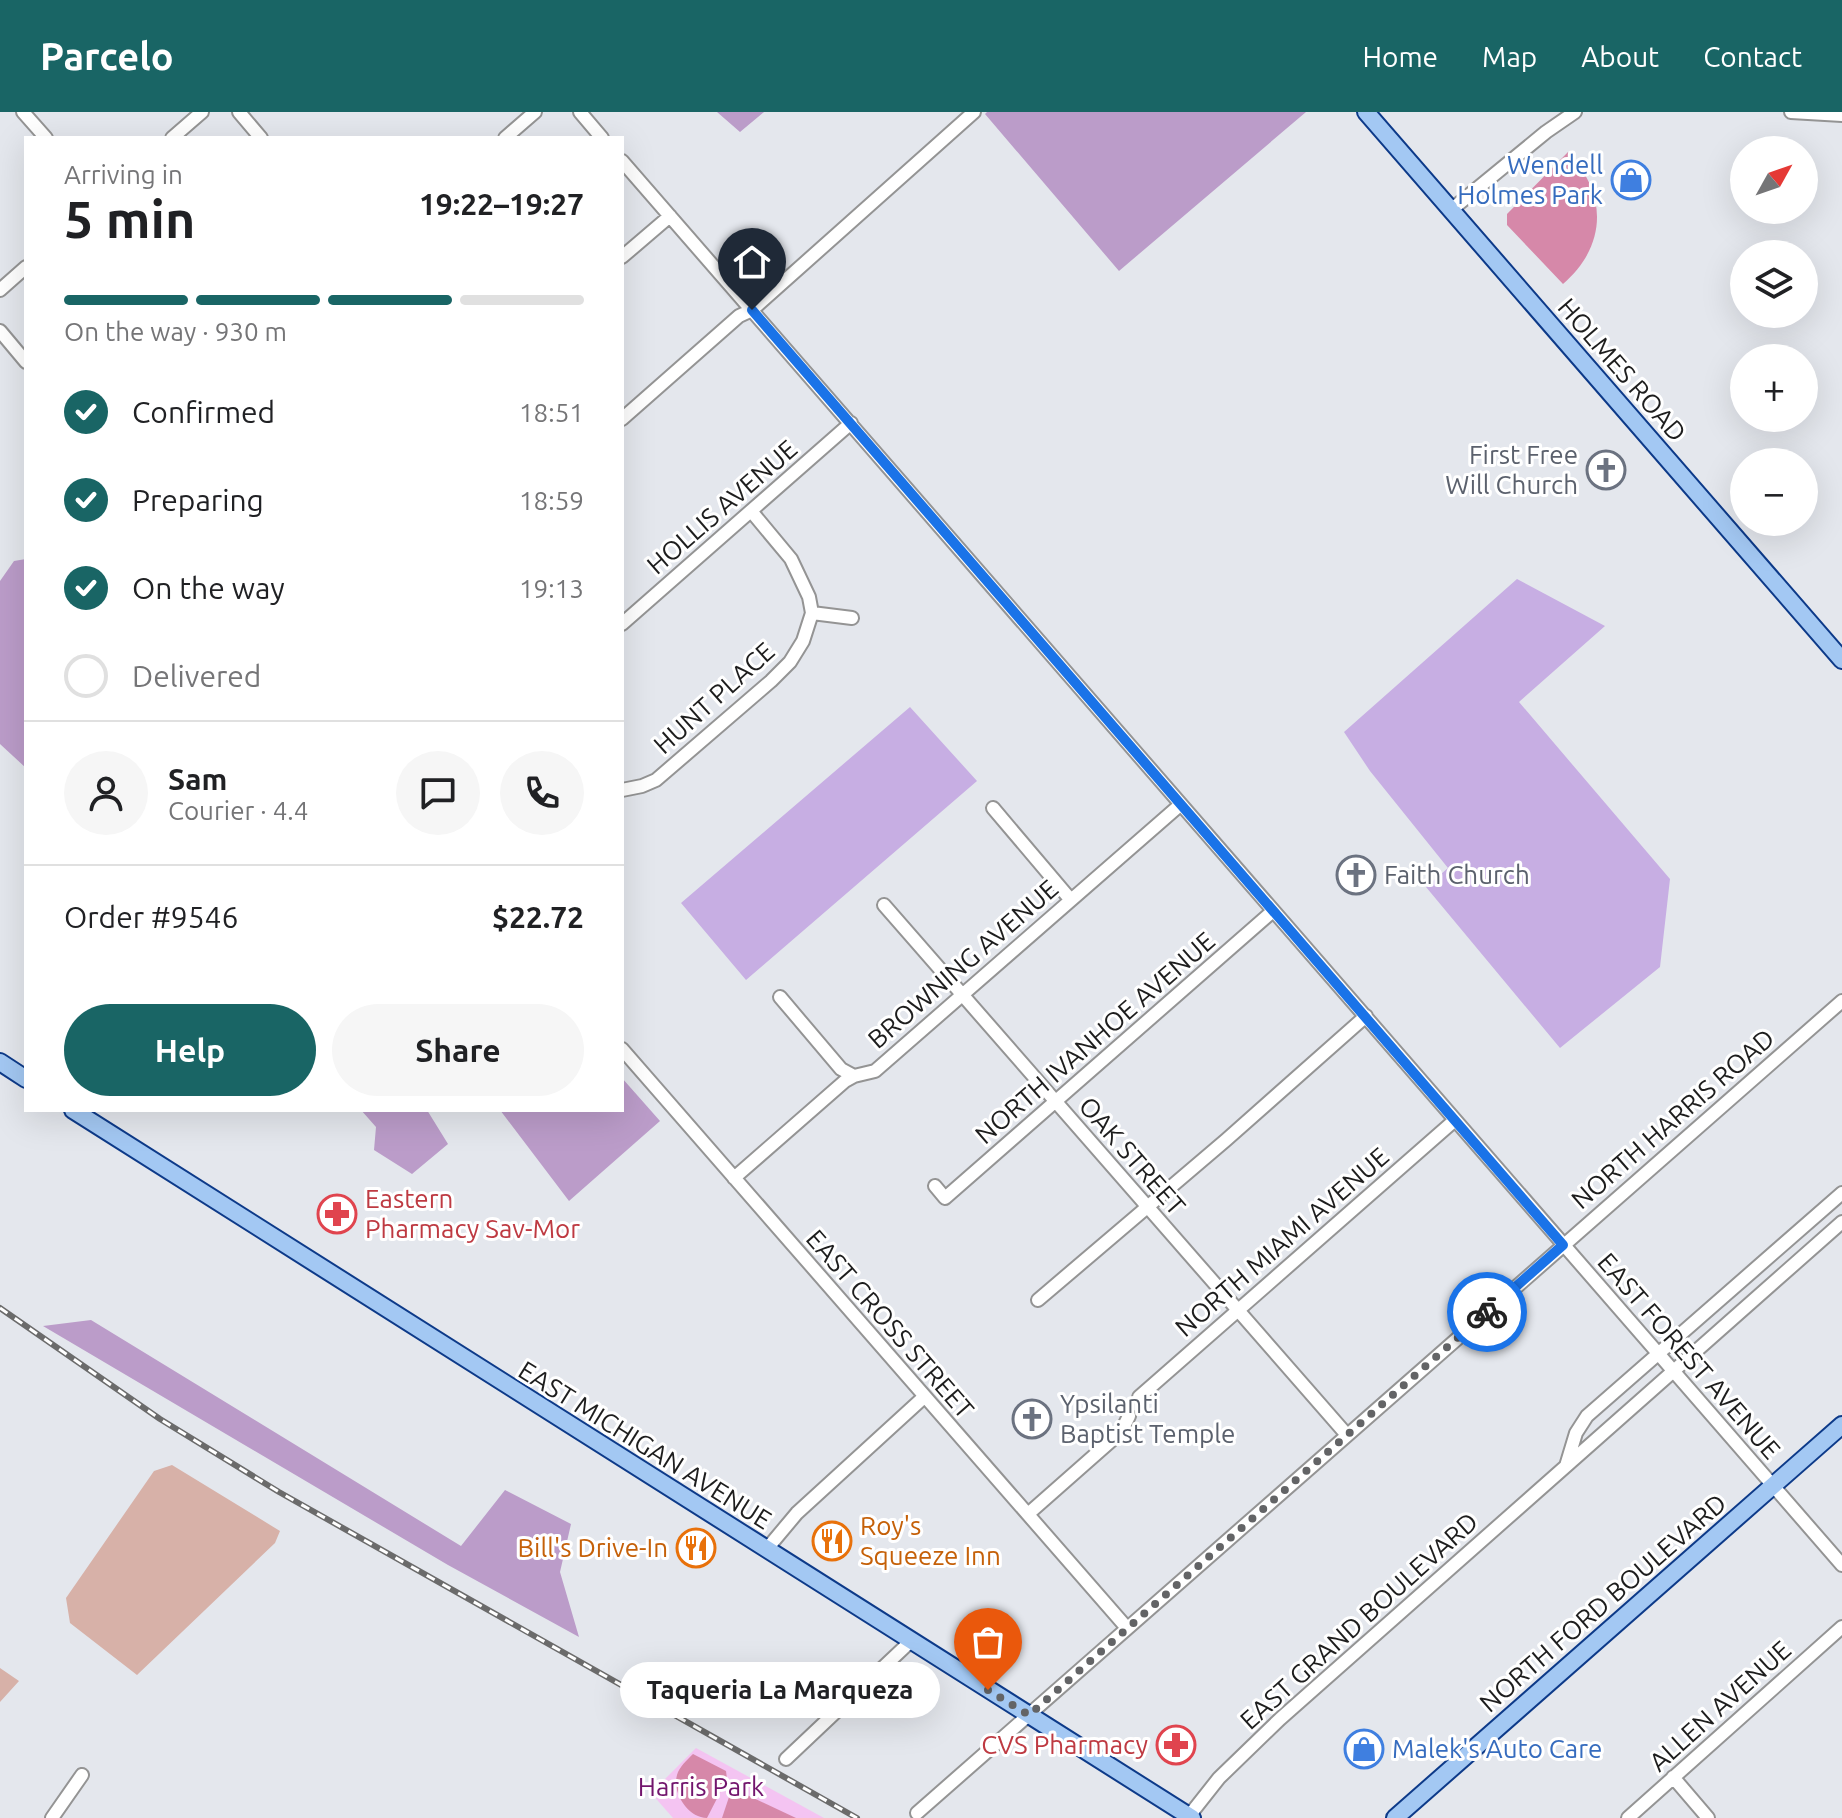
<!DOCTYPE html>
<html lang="en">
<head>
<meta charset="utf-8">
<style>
	body { margin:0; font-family:Ubuntu,sans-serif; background:#f6f6f6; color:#202124; height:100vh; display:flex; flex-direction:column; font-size:30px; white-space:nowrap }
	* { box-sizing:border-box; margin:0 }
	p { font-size:26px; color:#757577 }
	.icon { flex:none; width:44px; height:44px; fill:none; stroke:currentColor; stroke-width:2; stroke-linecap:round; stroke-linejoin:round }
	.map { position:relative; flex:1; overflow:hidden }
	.details { position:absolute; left:24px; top:24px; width:600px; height:976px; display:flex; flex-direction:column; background:#fff; border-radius:0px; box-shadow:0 8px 32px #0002 }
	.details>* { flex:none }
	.needle { width:52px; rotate:50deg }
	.tools { position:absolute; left:1730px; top:24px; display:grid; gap:16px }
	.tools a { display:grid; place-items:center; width:88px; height:88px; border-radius:50%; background:#fff; box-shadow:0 8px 32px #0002; font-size:40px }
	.pin { position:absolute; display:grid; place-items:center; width:68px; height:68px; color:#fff; margin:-82px -34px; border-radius:50% 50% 50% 0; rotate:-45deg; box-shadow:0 0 8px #0007 }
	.pin .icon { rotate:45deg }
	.courier { position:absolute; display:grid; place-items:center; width:80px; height:80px; margin:-40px; border:6px solid #1a73e8; border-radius:50%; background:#fff; color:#222; box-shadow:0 2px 10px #0007 }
	.bubble { position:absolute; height:56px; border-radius:28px; background:#fff; box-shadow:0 8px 32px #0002; font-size:26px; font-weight:600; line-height:56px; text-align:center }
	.head em { font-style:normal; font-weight:600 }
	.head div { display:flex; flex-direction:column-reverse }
	.head { display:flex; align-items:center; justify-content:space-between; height:136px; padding:0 40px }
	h1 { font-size:52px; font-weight:600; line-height:60px }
	.bar { display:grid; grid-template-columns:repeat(4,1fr); gap:12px 8px; align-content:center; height:96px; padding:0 40px }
	.bar i { height:10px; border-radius:6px; background:#e0e0e0 }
	.bar .selected { background:#196565 }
	.bar p { grid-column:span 4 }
	.line { display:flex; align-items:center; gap:20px; padding:0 40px; border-top:2px solid #e0e0e0 }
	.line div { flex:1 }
	.round { display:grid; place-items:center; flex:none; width:84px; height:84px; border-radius:42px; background:#f6f6f6 }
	ol { padding:0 40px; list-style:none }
	li { display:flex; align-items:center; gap:24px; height:88px }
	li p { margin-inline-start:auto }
	li .icon { padding:8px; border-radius:50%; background:#196565; color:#fff; stroke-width:4 }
	li:last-child { color:#757577 }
	li i { width:44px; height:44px; border:4px solid #e0e0e0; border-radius:50% }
	.cta { display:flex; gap:16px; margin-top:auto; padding:16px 40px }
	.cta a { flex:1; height:92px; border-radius:48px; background:#196565; color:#fff; font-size:32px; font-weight:600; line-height:92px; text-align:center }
	.cta a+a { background:#f6f6f6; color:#202124 }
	header { display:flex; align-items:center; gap:48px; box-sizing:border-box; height:112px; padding:0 40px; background:#196565; color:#fff }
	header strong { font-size:38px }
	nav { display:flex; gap:44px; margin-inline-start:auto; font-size:28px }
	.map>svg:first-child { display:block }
</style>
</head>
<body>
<header>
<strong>Parcelo</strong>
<nav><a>Home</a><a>Map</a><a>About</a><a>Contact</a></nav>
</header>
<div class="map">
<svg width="1842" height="1706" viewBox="0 0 1842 1706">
	<rect width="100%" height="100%" fill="#e4e7ed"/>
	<!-- grass -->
	<path fill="#c7aee3" d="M1517,467L1605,514L1519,590L1670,767L1660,855L1560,936L1426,775L1448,756L1370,659L1344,620Z
		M910,595L977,669L746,868L681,791Z"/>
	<!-- forest -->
	<path fill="#bb9cc9" d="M717,0H764L740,20Z
		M987,0H1306L1119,159L985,2Z
		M26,447V656L0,632V469L14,449Z
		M622,966L660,1009L569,1089L500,998H622Z
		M361,998H427L448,1032L412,1062L374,1038L376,1015Z
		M91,1208L461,1434L505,1378L571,1412L560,1460L579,1525L448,1453L43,1214Z"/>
	<!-- park -->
	<path fill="#f4c4f2" d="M696,1636L824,1706H673L651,1681Z"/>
	<!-- pitch -->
	<path fill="#d688a9" d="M1568,40C1607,81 1608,133 1563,172L1507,113V102Z
		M693,1642L726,1659L727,1667L707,1706C688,1706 672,1681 677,1663C679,1655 687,1648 693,1642Z
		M732,1676L796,1706H722Z"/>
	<!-- water -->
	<path fill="#d7b1a8" d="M172,1353L280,1419L275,1431L137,1563L70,1511L66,1486L154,1359Z
		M0,1556L19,1569L0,1590Z"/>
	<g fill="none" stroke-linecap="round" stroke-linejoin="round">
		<!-- minor casing -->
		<g stroke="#949494" stroke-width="16">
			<path id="minor" d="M23,0L46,26
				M239,0L261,26
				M580,0L602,26
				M1791,0L1842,3
				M172,26L202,0
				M505,26L535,0
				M622,49L1842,1453
				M1451,98L1546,20L1575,0
				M622,145L670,104
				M0,178L26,155
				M0,219L26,250
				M622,307L739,204L752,198L974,0
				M812,501L852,506
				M622,512L851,311
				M622,678L642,674L656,668L771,569L790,550L803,529L812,501L809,485L791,447L751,399
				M993,696L1070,787
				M884,793L1347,1323
				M780,885L841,957L854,964
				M622,937L1127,1516
				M734,1066L845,969L854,964L875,959L1180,693
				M935,1074L945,1086L1273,799
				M1038,1188L1226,1028L1366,904
				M1139,1285L1455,1008
				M1566,1354L1576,1321L1587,1304L1842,1081
				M1028,1402L1121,1320L1129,1304
				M766,1438L797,1401L924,1285
				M786,1647L911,1529
				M1673,1665L1708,1706
				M917,1701L1842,889
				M1189,1704L1219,1666L1280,1607L1842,1110
				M52,1706L82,1663
				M1628,1706L1842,1515"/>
		</g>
		<!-- major casing -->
		<g stroke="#0d3a89" stroke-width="20">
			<path id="major" d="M1366,0L1842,548
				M0,950L26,967
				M73,998L1192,1706
				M1395,1706L1842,1313"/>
		</g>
		<!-- minor -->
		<use href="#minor" stroke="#fff" stroke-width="12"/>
		<!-- major -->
		<use href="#major" stroke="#a3c8f3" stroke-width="16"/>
		<!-- rail casing -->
		<g stroke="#6b6b6b" stroke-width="6">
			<path id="rail" d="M0,1196L160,1307L279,1380L857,1706"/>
		</g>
		<!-- rail -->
		<use href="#rail" stroke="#fff" stroke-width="3" stroke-dasharray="9" stroke-linecap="butt"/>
	</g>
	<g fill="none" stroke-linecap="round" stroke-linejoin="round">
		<!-- done -->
		<path stroke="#636466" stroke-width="8" stroke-dasharray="0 14.4" d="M988,1578L1029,1603L1487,1200"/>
		<!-- route -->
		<path stroke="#1a73e8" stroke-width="10" d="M752,198L1563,1133L1487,1200"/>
	</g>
	<!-- icons -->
	<defs>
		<g id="shop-ring" transform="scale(2)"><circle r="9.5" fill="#fff" stroke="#3f7fe0" stroke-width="1.5"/><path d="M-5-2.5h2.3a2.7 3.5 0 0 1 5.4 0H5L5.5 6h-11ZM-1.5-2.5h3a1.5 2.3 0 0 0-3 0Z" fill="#3f7fe0"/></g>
		<g id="church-ring" transform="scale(2)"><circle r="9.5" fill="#fff" stroke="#6b7280" stroke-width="1.5"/><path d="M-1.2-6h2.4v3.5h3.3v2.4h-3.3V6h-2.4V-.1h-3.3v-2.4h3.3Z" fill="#6b7280"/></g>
		<g id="pharmacy-ring" transform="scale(2)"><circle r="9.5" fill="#fff" stroke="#e0444e" stroke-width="1.5"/><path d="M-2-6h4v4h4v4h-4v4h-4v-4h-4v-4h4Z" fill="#e0444e"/></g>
		<g id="restaurant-ring" transform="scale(2)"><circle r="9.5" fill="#fff" stroke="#e8710a" stroke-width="1.5"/><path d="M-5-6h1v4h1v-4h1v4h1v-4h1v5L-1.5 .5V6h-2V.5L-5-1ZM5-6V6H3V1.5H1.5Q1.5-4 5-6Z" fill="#e8710a"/></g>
	</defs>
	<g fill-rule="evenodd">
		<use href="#shop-ring" x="1631" y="68"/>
		<use href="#church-ring" x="1606" y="358"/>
		<use href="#church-ring" x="1356" y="763"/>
		<use href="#pharmacy-ring" x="337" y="1102"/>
		<use href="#church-ring" x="1032" y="1307"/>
		<use href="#restaurant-ring" x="832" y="1429"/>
		<use href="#restaurant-ring" x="696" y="1436"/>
		<use href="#pharmacy-ring" x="1176" y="1633"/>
		<use href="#shop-ring" x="1364" y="1637"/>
	</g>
	<g text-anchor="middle" stroke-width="6" stroke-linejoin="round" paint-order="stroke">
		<!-- shop labels -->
		<g font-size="26" fill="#366cbe" stroke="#fff" text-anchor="end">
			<text x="1603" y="62">Wendell<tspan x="1603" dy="30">Holmes Park</tspan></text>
			<text x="1392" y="1646" text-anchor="start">Malek's Auto Care</text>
		</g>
		<!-- street labels -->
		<g font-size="26" fill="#1d1d1d" stroke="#fff">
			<text transform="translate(1622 258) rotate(49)" y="9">HOLMES ROAD</text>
			<text transform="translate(722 395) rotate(-41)" y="9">HOLLIS AVENUE</text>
			<text transform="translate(714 586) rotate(-42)" y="9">HUNT PLACE</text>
			<text transform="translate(963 852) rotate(-41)" y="9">BROWNING AVENUE</text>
			<text transform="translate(1095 926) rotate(-41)" y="9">NORTH IVANHOE AVENUE</text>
			<text transform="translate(1673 1007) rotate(-41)" y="9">NORTH HARRIS ROAD</text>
			<text transform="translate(1132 1044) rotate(49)" y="9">OAK STREET</text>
			<text transform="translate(1282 1130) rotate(-41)" y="9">NORTH MIAMI AVENUE</text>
			<text transform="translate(890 1212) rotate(49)" y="9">EAST CROSS STREET</text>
			<text transform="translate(1689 1244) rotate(49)" y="9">EAST FOREST AVENUE</text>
			<text transform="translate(645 1333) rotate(32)" y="9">EAST MICHIGAN AVENUE</text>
			<text transform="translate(1603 1491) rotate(-41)" y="9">NORTH FORD BOULEVARD</text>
			<text transform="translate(1359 1509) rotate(-42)" y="9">EAST GRAND BOULEVARD</text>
			<text transform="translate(1720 1594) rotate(-42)" y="9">ALLEN AVENUE</text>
		</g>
		<!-- worship labels -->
		<g font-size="26" fill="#5b616d" stroke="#fff" text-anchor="start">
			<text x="1578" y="352" text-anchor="end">First Free<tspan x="1578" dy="30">Will Church</tspan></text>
			<text x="1384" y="772">Faith Church</text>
			<text x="1060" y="1301">Ypsilanti<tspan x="1060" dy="30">Baptist Temple</tspan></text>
		</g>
		<!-- health labels -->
		<g font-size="26" fill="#be3a42" stroke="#fff" text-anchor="start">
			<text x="365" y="1096">Eastern<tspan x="365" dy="30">Pharmacy Sav-Mor</tspan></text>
			<text x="1148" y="1642" text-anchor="end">CVS Pharmacy</text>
		</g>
		<!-- food labels -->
		<g font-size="26" fill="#c56008" stroke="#fff" text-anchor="start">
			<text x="860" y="1423">Roy's<tspan x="860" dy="30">Squeeze Inn</tspan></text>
			<text x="668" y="1445" text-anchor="end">Bill's Drive-In</text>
		</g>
		<!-- park labels -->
		<g font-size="26" fill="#72156d" stroke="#fff">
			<text x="701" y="1684">Harris Park</text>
		</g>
	</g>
</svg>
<div class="tools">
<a><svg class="needle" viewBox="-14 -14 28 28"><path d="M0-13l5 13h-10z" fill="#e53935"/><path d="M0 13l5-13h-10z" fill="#757577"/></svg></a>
<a><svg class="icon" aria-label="layers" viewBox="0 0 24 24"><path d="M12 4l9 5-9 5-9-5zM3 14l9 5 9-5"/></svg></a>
<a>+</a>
<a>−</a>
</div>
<div class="pin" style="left:988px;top:1578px;background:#ea580c"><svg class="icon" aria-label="bag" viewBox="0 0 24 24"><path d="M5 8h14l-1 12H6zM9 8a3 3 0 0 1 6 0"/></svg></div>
<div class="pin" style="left:752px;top:198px;background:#1f2937"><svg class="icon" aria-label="home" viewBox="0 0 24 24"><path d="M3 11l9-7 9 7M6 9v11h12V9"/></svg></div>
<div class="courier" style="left:1487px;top:1200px"><svg class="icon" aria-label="bike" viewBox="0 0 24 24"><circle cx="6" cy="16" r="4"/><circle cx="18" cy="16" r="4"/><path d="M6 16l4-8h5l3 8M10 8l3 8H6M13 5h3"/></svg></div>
<div class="bubble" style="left:620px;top:1550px;width:320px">Taqueria La Marqueza</div>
<section class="details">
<div class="head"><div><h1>5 min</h1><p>Arriving in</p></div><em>19:22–19:27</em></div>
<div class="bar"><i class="selected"></i><i class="selected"></i><i class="selected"></i><i></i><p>On the way · 930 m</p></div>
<ol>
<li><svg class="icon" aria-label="check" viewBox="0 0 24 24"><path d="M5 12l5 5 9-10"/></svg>Confirmed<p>18:51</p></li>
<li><svg class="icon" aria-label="check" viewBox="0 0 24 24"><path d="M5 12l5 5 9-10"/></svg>Preparing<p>18:59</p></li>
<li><svg class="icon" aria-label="check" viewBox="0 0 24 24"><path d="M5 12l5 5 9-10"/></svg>On the way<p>19:13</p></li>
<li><i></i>Delivered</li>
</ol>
<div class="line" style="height:144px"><a class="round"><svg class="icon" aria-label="person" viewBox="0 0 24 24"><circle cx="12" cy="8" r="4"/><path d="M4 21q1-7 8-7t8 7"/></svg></a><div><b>Sam</b><p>Courier · 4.4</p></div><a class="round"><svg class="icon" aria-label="chat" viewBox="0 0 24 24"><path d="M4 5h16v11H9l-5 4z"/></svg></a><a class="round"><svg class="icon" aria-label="phone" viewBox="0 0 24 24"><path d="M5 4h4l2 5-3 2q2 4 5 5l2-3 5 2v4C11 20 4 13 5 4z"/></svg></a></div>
<div class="line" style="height:104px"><div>Order #9546</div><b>$22.72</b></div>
<div class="cta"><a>Help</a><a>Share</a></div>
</section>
</div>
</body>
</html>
